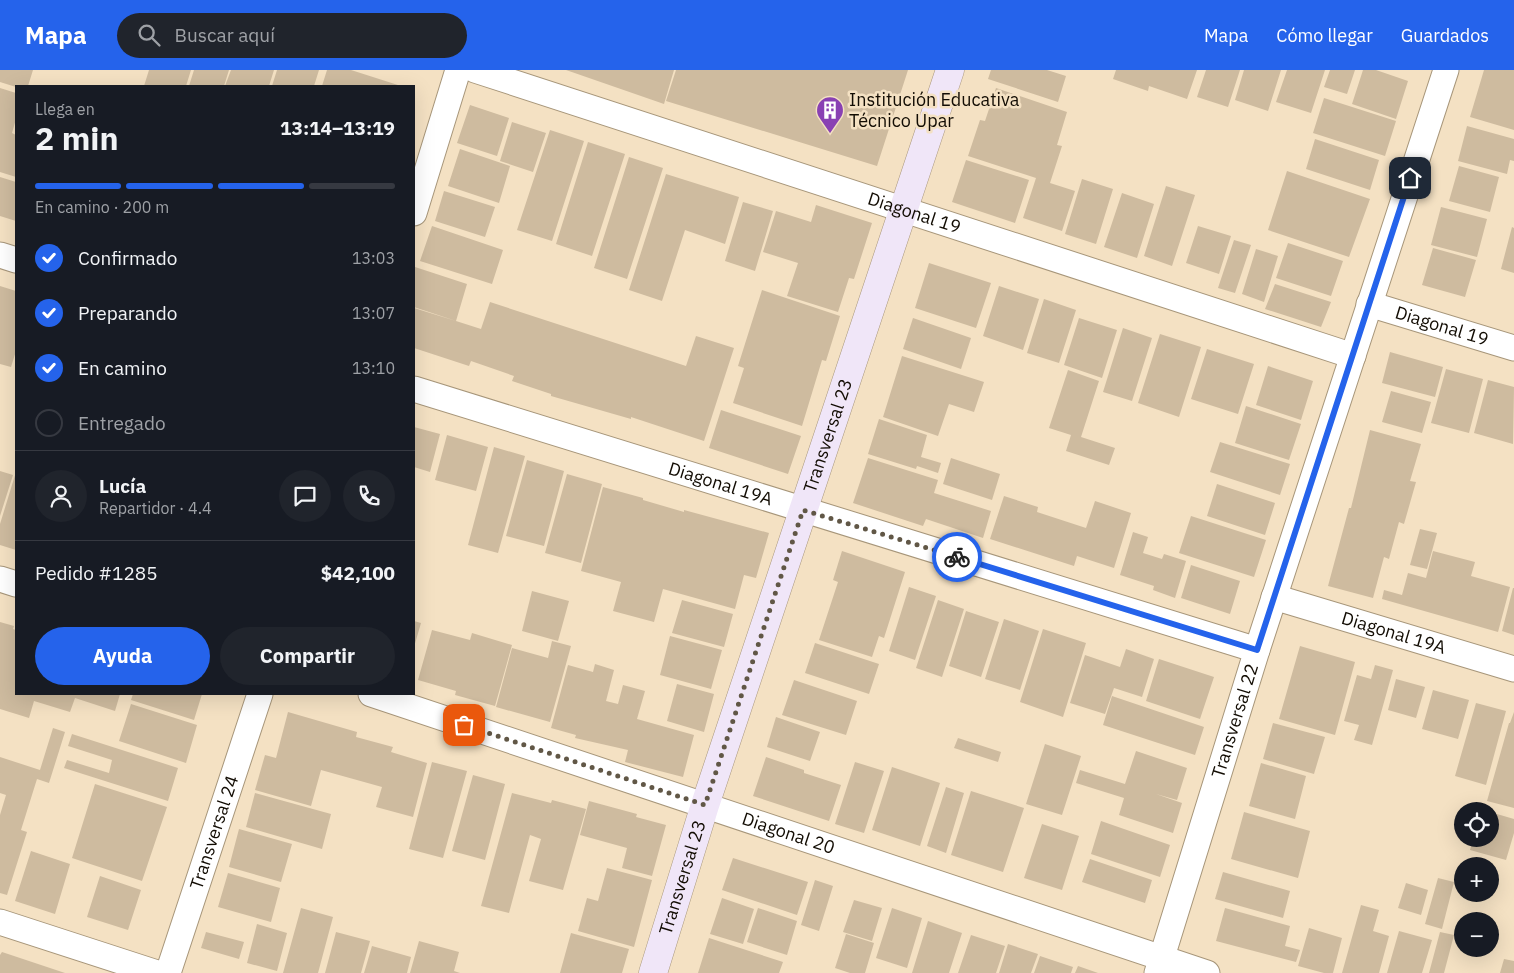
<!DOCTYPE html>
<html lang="es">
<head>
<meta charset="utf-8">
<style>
	body { margin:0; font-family:"IBM Plex Sans",sans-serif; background:#20242c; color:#f1f3f6; height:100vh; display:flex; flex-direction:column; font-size:19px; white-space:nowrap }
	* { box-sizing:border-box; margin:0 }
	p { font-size:16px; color:#9ea1a6 }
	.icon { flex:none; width:28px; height:28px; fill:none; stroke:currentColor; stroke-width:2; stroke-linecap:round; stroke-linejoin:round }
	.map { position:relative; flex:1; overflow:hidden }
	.drawer { position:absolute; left:15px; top:15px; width:400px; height:610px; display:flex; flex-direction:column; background:#171b24; border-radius:0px; box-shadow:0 5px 20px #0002 }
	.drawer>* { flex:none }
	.tools { position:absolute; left:1454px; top:732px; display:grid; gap:10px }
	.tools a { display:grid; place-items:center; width:45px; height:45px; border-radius:50%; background:#171b24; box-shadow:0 5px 20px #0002; font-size:25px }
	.pin { position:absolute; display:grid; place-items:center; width:42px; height:42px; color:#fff; margin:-21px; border-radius:10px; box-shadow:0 2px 8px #0006 }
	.courier { position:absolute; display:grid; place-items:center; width:50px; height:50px; margin:-25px; border:4px solid #2563eb; border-radius:50%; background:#fff; color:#222; box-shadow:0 1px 6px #0007 }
	.summary em { font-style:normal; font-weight:700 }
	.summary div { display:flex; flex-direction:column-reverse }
	.summary { display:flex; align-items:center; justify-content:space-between; height:85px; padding:0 20px }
	h1 { font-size:32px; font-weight:700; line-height:38px }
	.bar { display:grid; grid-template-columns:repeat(4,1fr); gap:8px 5px; align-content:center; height:60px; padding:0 20px }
	.bar i { height:6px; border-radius:4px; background:#363941 }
	.bar .on { background:#2563eb }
	.bar p { grid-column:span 4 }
	.line { display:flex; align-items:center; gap:12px; padding:0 20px; border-top:1px solid #363941 }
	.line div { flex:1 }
	.round { display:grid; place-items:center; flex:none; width:52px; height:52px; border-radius:26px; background:#20242c }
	ol { padding:0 20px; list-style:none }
	li { display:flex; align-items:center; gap:15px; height:55px }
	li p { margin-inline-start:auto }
	li .icon { padding:5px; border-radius:50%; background:#2563eb; color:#fff; stroke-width:4 }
	li:last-child { color:#9ea1a6 }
	li i { width:28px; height:28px; border:2px solid #363941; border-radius:50% }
	.button { display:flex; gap:10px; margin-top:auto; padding:10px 20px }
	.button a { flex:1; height:58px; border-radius:30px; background:#2563eb; color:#fff; font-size:20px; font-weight:700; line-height:58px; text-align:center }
	.button a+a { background:#20242c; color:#f1f3f6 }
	header { display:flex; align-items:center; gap:30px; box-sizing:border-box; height:70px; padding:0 25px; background:#2563eb; color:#fff }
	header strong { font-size:24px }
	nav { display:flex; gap:28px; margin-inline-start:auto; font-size:18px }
	.search { width:350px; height:45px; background:#20242c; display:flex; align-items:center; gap:12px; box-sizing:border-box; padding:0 18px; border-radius:28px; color:#9ea1a6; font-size:19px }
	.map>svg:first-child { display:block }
</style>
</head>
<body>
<header>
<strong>Mapa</strong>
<div class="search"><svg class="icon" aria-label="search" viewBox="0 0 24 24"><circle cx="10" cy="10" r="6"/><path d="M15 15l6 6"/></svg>Buscar aquí</div>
<nav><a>Mapa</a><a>Cómo llegar</a><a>Guardados</a></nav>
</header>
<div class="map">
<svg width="1514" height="903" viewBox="0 0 1514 903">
	<rect width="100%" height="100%" fill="#f4e1c3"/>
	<!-- building -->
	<path fill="#cebb9f" d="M0,0H33L28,16L16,17L0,12Z
		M149,0H191L186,16H144Z
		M194,0H229L224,16H189Z
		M231,0H274L269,16H225Z
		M277,0H319L314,16H272Z
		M327,0H351L401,16H322Z
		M566,0H674L664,34Z
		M676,0H908L877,96L666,31Z
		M991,0H1047L1066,6L1058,32L988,9Z
		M1116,0H1197L1187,29L1149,16L1148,21L1113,9Z
		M1206,0H1240L1228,37L1197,27Z
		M1244,0H1281L1268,41L1235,30Z
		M1287,0H1325L1311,43L1276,32Z
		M1330,0H1355L1347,24L1324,17Z
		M1363,0H1376L1408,11L1396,49L1352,34Z
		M1484,0H1514V60L1470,47Z
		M0,18L16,23V49L12,63L16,65V107L0,102Z
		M996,18L1067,42L1057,75L1062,76L1050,113L1075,121L1062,161L1023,148L1036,108L968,86L980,50L985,51Z
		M1324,28L1396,51L1385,86L1313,63Z
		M470,35L509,48L497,86L457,73Z
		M512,52L546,63L533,102L500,91Z
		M1467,56L1514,69V91L1510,90L1507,104L1458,91Z
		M550,60L584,71L552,171L517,160Z
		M1315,69L1379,90L1370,120L1306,99Z
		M588,72L625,84L592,186L556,174Z
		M460,79L510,96L499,133L448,116Z
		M629,87L663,98L627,209L594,198Z
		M966,90L1029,110L1015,153L952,132Z
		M1459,96L1499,107L1490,142L1449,131Z
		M1287,101L1370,129L1349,187L1268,160Z
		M666,104L739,127L725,174L685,160L662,231L629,220Z
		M0,107L16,112V151L0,146Z
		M1082,109L1113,119L1096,174L1065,164Z
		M1166,116L1195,125L1172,196L1144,186Z
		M444,121L495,137L485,167L435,151Z
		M1122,123L1154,134L1137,188L1104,177Z
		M743,132L773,141L755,201L725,191Z
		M816,135L872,153L854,209L849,208L838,242L787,226L798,193L763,182L776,141L811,152Z
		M1441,137L1487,149L1477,187L1431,175Z
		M432,156L503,180L492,214L420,191Z
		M1198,156L1231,166L1219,204L1186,193Z
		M1512,157L1514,158V203L1501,199Z
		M1234,170L1251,175L1235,223L1218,218Z
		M1288,173L1343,191L1331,226L1276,208Z
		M1433,178L1476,190L1465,227L1422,215Z
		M1256,179L1278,186L1264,232L1242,224Z
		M929,193L991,213L976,258L915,238Z
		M415,197L467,214L456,251L481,259L490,232L686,296L696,266L734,278L704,371L631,347V349L551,326V324L512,311L514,306L471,291L469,296L414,278V238L456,251L414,237Z
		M1275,214L1331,232L1321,257L1265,239Z
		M0,216L16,221V281L11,297L0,294Z
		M999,216L1039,229L1023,280L983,266Z
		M762,220L840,246L826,291L822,290L802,356L733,333L744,298L738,296Z
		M1044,229L1076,240L1059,293L1027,283Z
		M913,248L971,268L961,299L903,279Z
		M1079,248L1117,260L1102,308L1064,295Z
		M1123,258L1152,268L1132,331L1103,322Z
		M1160,264L1201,277L1179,347L1138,333Z
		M1207,279L1254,294L1238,344L1191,329Z
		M1390,282L1443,297L1435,327L1382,313Z
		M902,286L984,312L974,342L949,334L938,366L883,347Z
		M1268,296L1313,311L1301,350L1256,335Z
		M1446,299L1483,309L1469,363L1431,353Z
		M1068,300L1099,311L1081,367L1115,378L1109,395L1066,381L1071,365L1049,358Z
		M1488,310L1514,317L1513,374L1474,363Z
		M1391,321L1431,332L1422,363L1382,352Z
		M1246,336L1301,354L1289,390L1235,373Z
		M721,340L801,366L788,404L709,378Z
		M879,349L927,365L921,387L941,393L938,403L917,396L916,399L868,384Z
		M414,357L440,364L430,402L414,397Z
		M1370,360L1421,374L1410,411L1416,412L1404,454L1399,452L1389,489L1384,487L1373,528L1328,516L1349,438H1351Z
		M447,365L488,377L476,421L435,410Z
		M1220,372L1290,394L1280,425L1210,402Z
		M494,377L525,386L498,483L468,475Z
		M868,388L938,410L934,423L991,441L983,468L926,449L923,456L853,433Z
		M951,388L1000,404L992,430L943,414Z
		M527,390L564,401L544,476L506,466Z
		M0,401L13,405L0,446Z
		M16,402V480L0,475V454Z
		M567,404L602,414L581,493L545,483Z
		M1217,414L1275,433L1265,465L1207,446Z
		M603,417L643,428V430L684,442V440L769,463L756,508L744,505L735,539L663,519L654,552L613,541L621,512L581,501Z
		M1004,426L1038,437L1037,442L1086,458L1095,431L1131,443L1114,498L1077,486L1074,496L990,469Z
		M1191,446L1266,470L1254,507L1179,483Z
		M1420,459L1437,463L1427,499L1410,495Z
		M1133,462L1148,467L1143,483L1162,489L1164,484L1186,491L1175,528L1153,520L1154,516L1120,505Z
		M842,481L905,502L884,568L879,566L872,587L819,570L838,512L833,510Z
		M1433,481L1475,492L1471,506L1510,517L1498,562L1382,529L1384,520L1402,525L1408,503L1426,508Z
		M1191,495L1240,511L1230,544L1181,528Z
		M909,517L936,526L915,590L889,581Z
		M1513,518H1514V565L1502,561Z
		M532,521L569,531L558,571L522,561Z
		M682,530L733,544L724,577L672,563Z
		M938,530L964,539L942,607L916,598Z
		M966,541L999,552L981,607L949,596Z
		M1004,549L1039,561L1020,620L985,609Z
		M414,551L421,553L414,577Z
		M0,552L14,556L13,559L16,560V624H120L115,641L75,628L70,642L34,631L29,648L0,639Z
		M1043,559L1086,573L1063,647L1020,632Z
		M432,560L470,570L472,563L512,575L495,636L455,625L456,621L418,610Z
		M670,566L722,580L711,619L660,605Z
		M552,571L571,576L550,652L496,637L512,578L548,588Z
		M815,573L879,594L869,624L805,603Z
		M1300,576L1355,592L1335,665L1279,649Z
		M1126,579L1154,589L1142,627L1114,618L1105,644L1070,633L1085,585L1120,597Z
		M1159,589L1214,607L1200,649L1146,631Z
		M595,594L614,600L606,631L618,634L623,615L645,621L637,649L694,665L683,707L625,692L628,680L575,668L576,665L551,658L568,595L593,602Z
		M1375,595L1393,600L1372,675L1354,670L1359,655L1344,651L1357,605L1371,609Z
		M1396,609L1425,617L1416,648L1388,640Z
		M794,610L857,631L846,665L782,645Z
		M677,614L714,624L704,662L667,651Z
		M1433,620L1469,630L1458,669L1422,659Z
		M133,624H202L194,650L131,630Z
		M1112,626L1204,657L1195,685L1103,655Z
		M1476,633L1506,641L1486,715L1455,706Z
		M131,634L197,655L186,693L119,671Z
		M288,642L357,662L356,667L393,677L391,682L427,693L413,747L376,737L382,717L321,700L311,736L255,720L265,685L276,688Z
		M1514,642V738L1487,731L1509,653H1510Z
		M776,647L820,662L810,691L767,677Z
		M1273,653L1325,667L1314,704L1263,689Z
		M53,658L65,662L49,713L37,709L21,760L27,762L7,825L0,823V745L6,725L0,723V687L40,700Z
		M72,664L178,698L168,731L64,698L67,690L109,703L112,690L68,676Z
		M958,668L1001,682L998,692L954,678Z
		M1045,674L1081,686L1062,745L1026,734Z
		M1136,681L1187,698L1177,730L1156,724L1182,733L1173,763L1119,745L1124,728L1076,713L1080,700L1125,714Z
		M766,687L804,700V703L841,715L829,751L753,726Z
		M432,692L467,701L443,788L409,779Z
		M855,692L884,701L864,763L835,754Z
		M1261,693L1306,706L1295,749L1249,736Z
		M892,697L940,713L920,776L872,760Z
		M473,705L505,714L485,790L452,781Z
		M95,714L167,737L142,811L72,788Z
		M946,717L964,723L946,783L927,776Z
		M971,721L1024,738L1003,802L951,785Z
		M255,723L331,744L322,779L246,757Z
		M512,723L551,733L552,730L586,739L563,820L529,811L541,769L530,765L509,843L481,836Z
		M589,731L637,744L636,747L666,755L652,806L622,798L627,778L580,765Z
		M1244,742L1310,761L1298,808L1231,789Z
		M1490,742L1514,749V763L1506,790L1470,780L1473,769H1490Z
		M1101,751L1170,775L1160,807L1091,784Z
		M1042,754L1079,766L1062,820L1024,808Z
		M239,759L292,774L281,812L229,797Z
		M31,781L70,794L55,844L15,831Z
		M733,788L808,812L797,845L722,820Z
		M1090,789L1152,810L1145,833L1082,812Z
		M607,798L652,810L634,877L578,861L587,828L598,831Z
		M1223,802L1290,821L1283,848L1215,829Z
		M228,803L280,818L271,852L218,837Z
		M100,806L141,820L128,860L87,847Z
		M1438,808L1454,812L1442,859L1425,854Z
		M815,810L833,816L819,861L801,855Z
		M1406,813L1428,820L1421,845L1398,838Z
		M722,828L754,839L743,874L710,864Z
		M854,830L882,838L872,871L843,862Z
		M1361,835L1379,840L1373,861L1389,866L1379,903H1342Z
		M301,838L333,847L318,903H283Z
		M758,838L797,851L787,885L747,872Z
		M892,838L922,848L907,898L876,888Z
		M1225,838L1290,856L1285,876L1300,880L1296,892L1216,871Z
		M928,851L962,863L949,903H912Z
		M257,854L287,863L277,901L247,893Z
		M1309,858L1342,868L1333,903H1324L1298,896Z
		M1399,861L1432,870L1422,903H1387Z
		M206,862L244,872L239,889L201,878Z
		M336,862L370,871L361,903H325Z
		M1440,862L1454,865L1444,903H1429Z
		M571,863L629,879L622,903H560Z
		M846,864L874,873L865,903H850L835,898Z
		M971,865L1005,876L996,903H958Z
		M709,868L783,892L779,903H698Z
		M419,871L459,882L454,901L460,903H410Z
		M1008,874L1038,884L1031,903H999Z
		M372,876L411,887L407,903H364Z
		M2,882L65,903H0V885Z
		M1040,886L1073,897L1071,903H1034Z
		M1504,889L1514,891V903H1500Z
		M1078,896L1098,903H1075Z"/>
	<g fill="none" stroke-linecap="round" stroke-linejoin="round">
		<!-- street casing -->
		<g stroke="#a7967a" stroke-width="27">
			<g id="street">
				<path id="s1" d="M475,0L1353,286"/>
				<path d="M414,143L458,0"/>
				<path d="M0,185L16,190"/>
				<path id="s2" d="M1369,234L1514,278"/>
				<path id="s3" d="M414,319L1257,580"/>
				<path d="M0,509L16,514"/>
				<path id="s4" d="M1274,527L1514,599"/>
				<path id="s5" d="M371,624L1207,903"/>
				<path d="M0,852L157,903"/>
				<path id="s6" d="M168,903L260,624"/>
				<path id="s7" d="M1157,903L1257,580L1446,0"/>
			</g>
		</g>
		<!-- secondary casing -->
		<g stroke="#a7967a" stroke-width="29">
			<g id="secondary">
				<path id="s8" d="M653,903L705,735L950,0"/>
			</g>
		</g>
		<!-- street -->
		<use href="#street" stroke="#fff" stroke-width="25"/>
		<!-- secondary -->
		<use href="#secondary" stroke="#f0e6f8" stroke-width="28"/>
	</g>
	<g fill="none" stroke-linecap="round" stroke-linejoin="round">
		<!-- done -->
		<path stroke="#615746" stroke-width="5" stroke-dasharray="0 9" d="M464,655L705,735L803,440L957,487"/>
		<!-- route -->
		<path stroke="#2563eb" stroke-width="6" d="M957,487L1257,580L1410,108"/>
	</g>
	<!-- icons -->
	<defs>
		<g id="building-pin" transform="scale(1.4375)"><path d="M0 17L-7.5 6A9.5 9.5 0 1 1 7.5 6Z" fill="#8941b3" stroke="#f4e1c3"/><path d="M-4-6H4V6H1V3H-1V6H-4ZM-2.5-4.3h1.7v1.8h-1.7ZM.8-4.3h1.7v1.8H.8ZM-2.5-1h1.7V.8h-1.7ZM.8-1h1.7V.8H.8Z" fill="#fff"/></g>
	</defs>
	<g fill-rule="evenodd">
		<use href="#building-pin" x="830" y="40"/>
	</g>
	<g text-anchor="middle" stroke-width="5" stroke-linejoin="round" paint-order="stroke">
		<!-- poi labels -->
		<g font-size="18" fill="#120c03" stroke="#f4e1c3" text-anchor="start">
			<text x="849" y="36">Institución Educativa<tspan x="849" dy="21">Técnico Upar</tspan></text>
		</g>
		<!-- street labels -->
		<g font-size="18" fill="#120c03" stroke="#f4e1c3">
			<text dy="6" stroke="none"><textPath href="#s1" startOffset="462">Diagonal 19</textPath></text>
			<text dy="6" stroke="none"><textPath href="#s2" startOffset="76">Diagonal 19</textPath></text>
			<text dy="6" stroke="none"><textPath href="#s8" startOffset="565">Transversal 23</textPath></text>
			<text dy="6" stroke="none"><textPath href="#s3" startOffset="321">Diagonal 19A</textPath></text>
			<text dy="6" stroke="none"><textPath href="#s4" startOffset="125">Diagonal 19A</textPath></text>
			<text dy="6" stroke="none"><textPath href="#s7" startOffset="264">Transversal 22</textPath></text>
			<text dy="6" stroke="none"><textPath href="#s6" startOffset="148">Transversal 24</textPath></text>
			<text dy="6" stroke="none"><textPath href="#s5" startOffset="440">Diagonal 20</textPath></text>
			<text dy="6" stroke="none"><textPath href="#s8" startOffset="100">Transversal 23</textPath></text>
		</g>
	</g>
</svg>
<div class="tools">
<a><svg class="icon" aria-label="locate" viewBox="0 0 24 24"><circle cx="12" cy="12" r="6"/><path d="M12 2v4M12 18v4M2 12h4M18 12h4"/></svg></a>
<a>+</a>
<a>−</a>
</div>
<div class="pin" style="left:464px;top:655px;background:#ea580c"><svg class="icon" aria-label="bag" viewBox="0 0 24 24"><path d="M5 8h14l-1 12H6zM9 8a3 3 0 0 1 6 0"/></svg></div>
<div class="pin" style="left:1410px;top:108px;background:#1f2937"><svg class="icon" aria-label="home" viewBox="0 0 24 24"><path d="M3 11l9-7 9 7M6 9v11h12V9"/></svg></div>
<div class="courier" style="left:957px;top:487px"><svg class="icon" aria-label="bike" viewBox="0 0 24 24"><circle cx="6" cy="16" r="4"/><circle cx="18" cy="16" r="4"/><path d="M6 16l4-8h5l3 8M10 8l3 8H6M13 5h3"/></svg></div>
<section class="drawer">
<div class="summary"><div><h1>2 min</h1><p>Llega en</p></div><em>13:14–13:19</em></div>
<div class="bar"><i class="on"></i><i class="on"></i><i class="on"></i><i></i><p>En camino · 200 m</p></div>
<ol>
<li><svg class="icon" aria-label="check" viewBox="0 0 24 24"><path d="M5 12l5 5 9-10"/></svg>Confirmado<p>13:03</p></li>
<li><svg class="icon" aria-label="check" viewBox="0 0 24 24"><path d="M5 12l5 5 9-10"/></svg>Preparando<p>13:07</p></li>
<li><svg class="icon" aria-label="check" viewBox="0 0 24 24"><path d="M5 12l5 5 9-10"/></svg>En camino<p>13:10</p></li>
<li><i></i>Entregado</li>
</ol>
<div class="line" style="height:90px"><a class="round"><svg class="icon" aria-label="person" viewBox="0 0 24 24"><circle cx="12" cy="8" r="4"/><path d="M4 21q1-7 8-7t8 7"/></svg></a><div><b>Lucía</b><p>Repartidor · 4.4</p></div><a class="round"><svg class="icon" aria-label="chat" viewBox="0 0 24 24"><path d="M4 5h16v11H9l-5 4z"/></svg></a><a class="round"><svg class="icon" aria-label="phone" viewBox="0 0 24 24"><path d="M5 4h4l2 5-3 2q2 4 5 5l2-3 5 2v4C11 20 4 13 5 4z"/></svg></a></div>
<div class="line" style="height:65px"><div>Pedido #1285</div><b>$42,100</b></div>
<div class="button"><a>Ayuda</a><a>Compartir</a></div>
</section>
</div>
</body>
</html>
